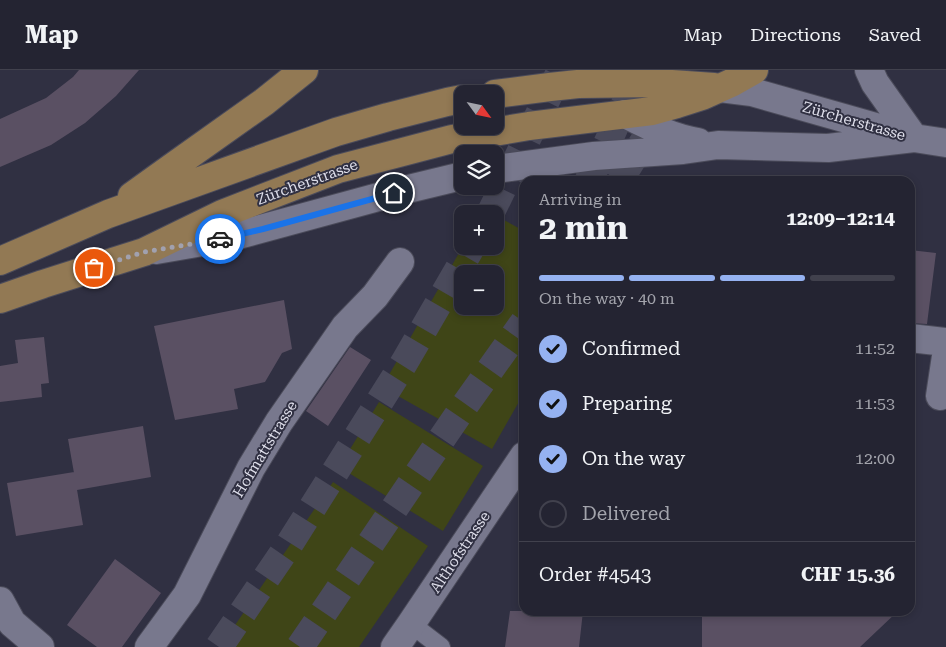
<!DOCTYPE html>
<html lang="en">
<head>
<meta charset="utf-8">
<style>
	body { margin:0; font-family:"Roboto Serif",serif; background:#30303e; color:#f1f3f6; height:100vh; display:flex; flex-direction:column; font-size:19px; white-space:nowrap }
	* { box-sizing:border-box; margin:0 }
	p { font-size:16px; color:#a3a4ac }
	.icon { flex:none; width:28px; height:28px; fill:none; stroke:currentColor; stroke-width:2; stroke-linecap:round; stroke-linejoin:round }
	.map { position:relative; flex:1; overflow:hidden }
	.panel { position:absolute; left:519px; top:106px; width:396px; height:440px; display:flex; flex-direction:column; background:#242432; border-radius:15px; box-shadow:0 2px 8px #0003,0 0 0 1px #41414d }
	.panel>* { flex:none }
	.needle { width:32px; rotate:123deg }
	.controls { position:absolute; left:454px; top:15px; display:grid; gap:10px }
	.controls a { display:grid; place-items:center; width:50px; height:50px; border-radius:10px; background:#242432; box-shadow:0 2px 8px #0003,0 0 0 1px #41414d; font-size:25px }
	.pin { position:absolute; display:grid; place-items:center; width:42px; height:42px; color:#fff; margin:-21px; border:2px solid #fff; border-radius:50%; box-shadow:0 1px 5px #0007 }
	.courier { position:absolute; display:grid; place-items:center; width:50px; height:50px; margin:-25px; border:4px solid #1a73e8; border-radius:50%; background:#fff; color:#222; box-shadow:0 1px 6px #0007 }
	.summary em { font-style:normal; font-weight:700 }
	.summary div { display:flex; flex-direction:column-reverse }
	.summary { display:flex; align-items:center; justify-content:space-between; height:85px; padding:0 20px }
	h1 { font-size:32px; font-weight:700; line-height:38px }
	.bar { display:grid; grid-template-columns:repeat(4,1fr); gap:8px 5px; align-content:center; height:60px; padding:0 20px }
	.bar i { height:6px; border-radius:4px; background:#41414d }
	.bar .on { background:#95b2f1 }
	.bar p { grid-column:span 4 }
	.line { display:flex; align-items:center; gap:12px; padding:0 20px; border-top:1px solid #41414d }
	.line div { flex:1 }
	ol { padding:0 20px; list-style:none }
	li { display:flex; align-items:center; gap:15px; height:55px }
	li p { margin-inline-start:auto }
	li .icon { padding:5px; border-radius:50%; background:#95b2f1; color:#111; stroke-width:4 }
	li:last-child { color:#a3a4ac }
	li i { width:28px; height:28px; border:2px solid #41414d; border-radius:50% }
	header { display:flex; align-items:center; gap:30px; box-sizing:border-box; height:70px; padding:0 25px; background:#242432; border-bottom:1px solid #41414d }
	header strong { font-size:24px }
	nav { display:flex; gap:28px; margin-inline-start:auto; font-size:18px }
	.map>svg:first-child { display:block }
</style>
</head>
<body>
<header>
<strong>Map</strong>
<nav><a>Map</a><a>Directions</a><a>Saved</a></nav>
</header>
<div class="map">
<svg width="946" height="577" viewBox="0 0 946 577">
	<rect width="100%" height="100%" fill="#303042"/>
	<!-- green -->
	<path fill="#3f4517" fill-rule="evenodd" d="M495,145L524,161V323L492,379L382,317L463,176H495ZM462,204H495V236H462Z
		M379,332L483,396L443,461L339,397Z
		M333,412L428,476L359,577H220Z"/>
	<!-- building -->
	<path fill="#5a5063" d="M79,0H139L116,26L85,53L51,75L0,97V49L46,28L73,7Z
		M910,180L936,183L927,254L910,253Z
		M284,230L292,279L282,283L265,312L234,319L238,339L175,350L154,256Z
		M44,267L49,313L41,314L42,327L0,332V296L18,293L15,270Z
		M350,277L371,290L328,356L306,341Z
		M143,356L151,407L77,420L68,369Z
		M74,402L83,455L16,466L7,413Z
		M115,489L161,523L122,577H97L67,555Z
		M510,541H583L579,577H505Z
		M806,541H898L860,577H702V545L804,543Z"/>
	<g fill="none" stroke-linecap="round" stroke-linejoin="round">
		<!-- motorway-tunnel -->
		<path stroke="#4a4a5b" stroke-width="28" stroke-dasharray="28 14" stroke-linecap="butt" d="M588,111L603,83L640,0
			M619,111L688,0
			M490,144L561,0
			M219,577L290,473L404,293L472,176
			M300,577L460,342L524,252"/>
		<!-- service casing -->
		<g stroke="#4b4b5a" stroke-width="20">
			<path id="service" d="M411,554L441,577"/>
		</g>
		<!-- minor casing -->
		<g stroke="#4b4b5a" stroke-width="30">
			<path id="minor" d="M910,268L946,272
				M940,326L946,286
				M0,531L12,553L40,577
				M149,577L187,525L251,398L279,352L345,257L375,226L400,192
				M395,577L411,554L524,386"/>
		</g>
		<!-- secondary casing -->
		<g stroke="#4b4b5a" stroke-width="30">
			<path id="secondary" d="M869,0L875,13L914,68
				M720,18L752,22L914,68L946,73
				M625,44C649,56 672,68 698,72
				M495,99L594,86L683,80L718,75L828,78L914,68
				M156,180L231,167L404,120L462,106"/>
		</g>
		<!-- primary casing -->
		<g stroke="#4b4b5a" stroke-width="30">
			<path id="primary" d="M495,24L550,17L578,14L658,13L714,17
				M132,126L171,98L264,32L304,0
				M0,191L108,144L336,62L388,47L447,32L462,29
				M0,229L43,214L144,182L222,144L338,99L452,69L529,56L652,41L677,34L702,26L731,13L754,0"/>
		</g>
		<!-- service -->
		<use href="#service" stroke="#78788d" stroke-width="18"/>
		<!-- minor -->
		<use href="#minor" stroke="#78788d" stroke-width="28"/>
		<!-- secondary -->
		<use href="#secondary" stroke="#78788d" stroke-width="28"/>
		<!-- primary -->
		<use href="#primary" stroke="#927954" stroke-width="28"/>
	</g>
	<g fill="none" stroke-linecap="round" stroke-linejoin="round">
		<!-- done -->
		<path stroke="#a1a1af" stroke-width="5" stroke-dasharray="0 9" d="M94,198L144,182L220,169"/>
		<!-- route -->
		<path stroke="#1a73e8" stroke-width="6" d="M220,169L263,159L394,123"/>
	</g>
	<g text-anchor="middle" stroke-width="4" stroke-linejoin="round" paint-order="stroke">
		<!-- street labels -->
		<g font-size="15" fill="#dedeea" stroke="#303042">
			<text transform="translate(854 51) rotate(16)" y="5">Zürcherstrasse</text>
			<text transform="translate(307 112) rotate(-20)" y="5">Zürcherstrasse</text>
			<text transform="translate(265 379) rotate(-59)" y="5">Hofmattstrasse</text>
			<text transform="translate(460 482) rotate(-56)" y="5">Althofstrasse</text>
		</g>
	</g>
</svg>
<div class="controls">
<a><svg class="needle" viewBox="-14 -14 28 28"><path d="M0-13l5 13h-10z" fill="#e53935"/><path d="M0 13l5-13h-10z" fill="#a3a4ac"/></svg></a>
<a><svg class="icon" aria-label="layers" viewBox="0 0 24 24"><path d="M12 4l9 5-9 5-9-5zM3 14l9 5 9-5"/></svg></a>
<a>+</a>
<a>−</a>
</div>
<div class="pin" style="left:94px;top:198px;background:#ea580c"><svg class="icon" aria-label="bag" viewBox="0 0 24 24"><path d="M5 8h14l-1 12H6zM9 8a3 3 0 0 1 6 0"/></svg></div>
<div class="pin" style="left:394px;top:123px;background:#1f2937"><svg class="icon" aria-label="home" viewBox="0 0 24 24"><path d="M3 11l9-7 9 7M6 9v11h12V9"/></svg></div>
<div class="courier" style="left:220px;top:169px"><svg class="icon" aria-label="car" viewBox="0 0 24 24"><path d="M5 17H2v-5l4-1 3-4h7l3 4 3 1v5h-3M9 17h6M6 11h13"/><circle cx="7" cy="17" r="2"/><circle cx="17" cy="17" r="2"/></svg></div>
<section class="panel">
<div class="summary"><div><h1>2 min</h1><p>Arriving in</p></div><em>12:09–12:14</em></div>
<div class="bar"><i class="on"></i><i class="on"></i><i class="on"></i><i></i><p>On the way · 40 m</p></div>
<ol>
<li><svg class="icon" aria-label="check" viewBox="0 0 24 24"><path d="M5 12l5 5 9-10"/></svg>Confirmed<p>11:52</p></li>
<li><svg class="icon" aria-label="check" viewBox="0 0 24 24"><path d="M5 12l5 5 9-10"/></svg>Preparing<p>11:53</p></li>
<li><svg class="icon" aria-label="check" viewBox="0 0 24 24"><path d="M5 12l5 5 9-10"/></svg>On the way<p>12:00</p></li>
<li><i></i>Delivered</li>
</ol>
<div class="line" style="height:65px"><div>Order #4543</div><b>CHF 15.36</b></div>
</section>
</div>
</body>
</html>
